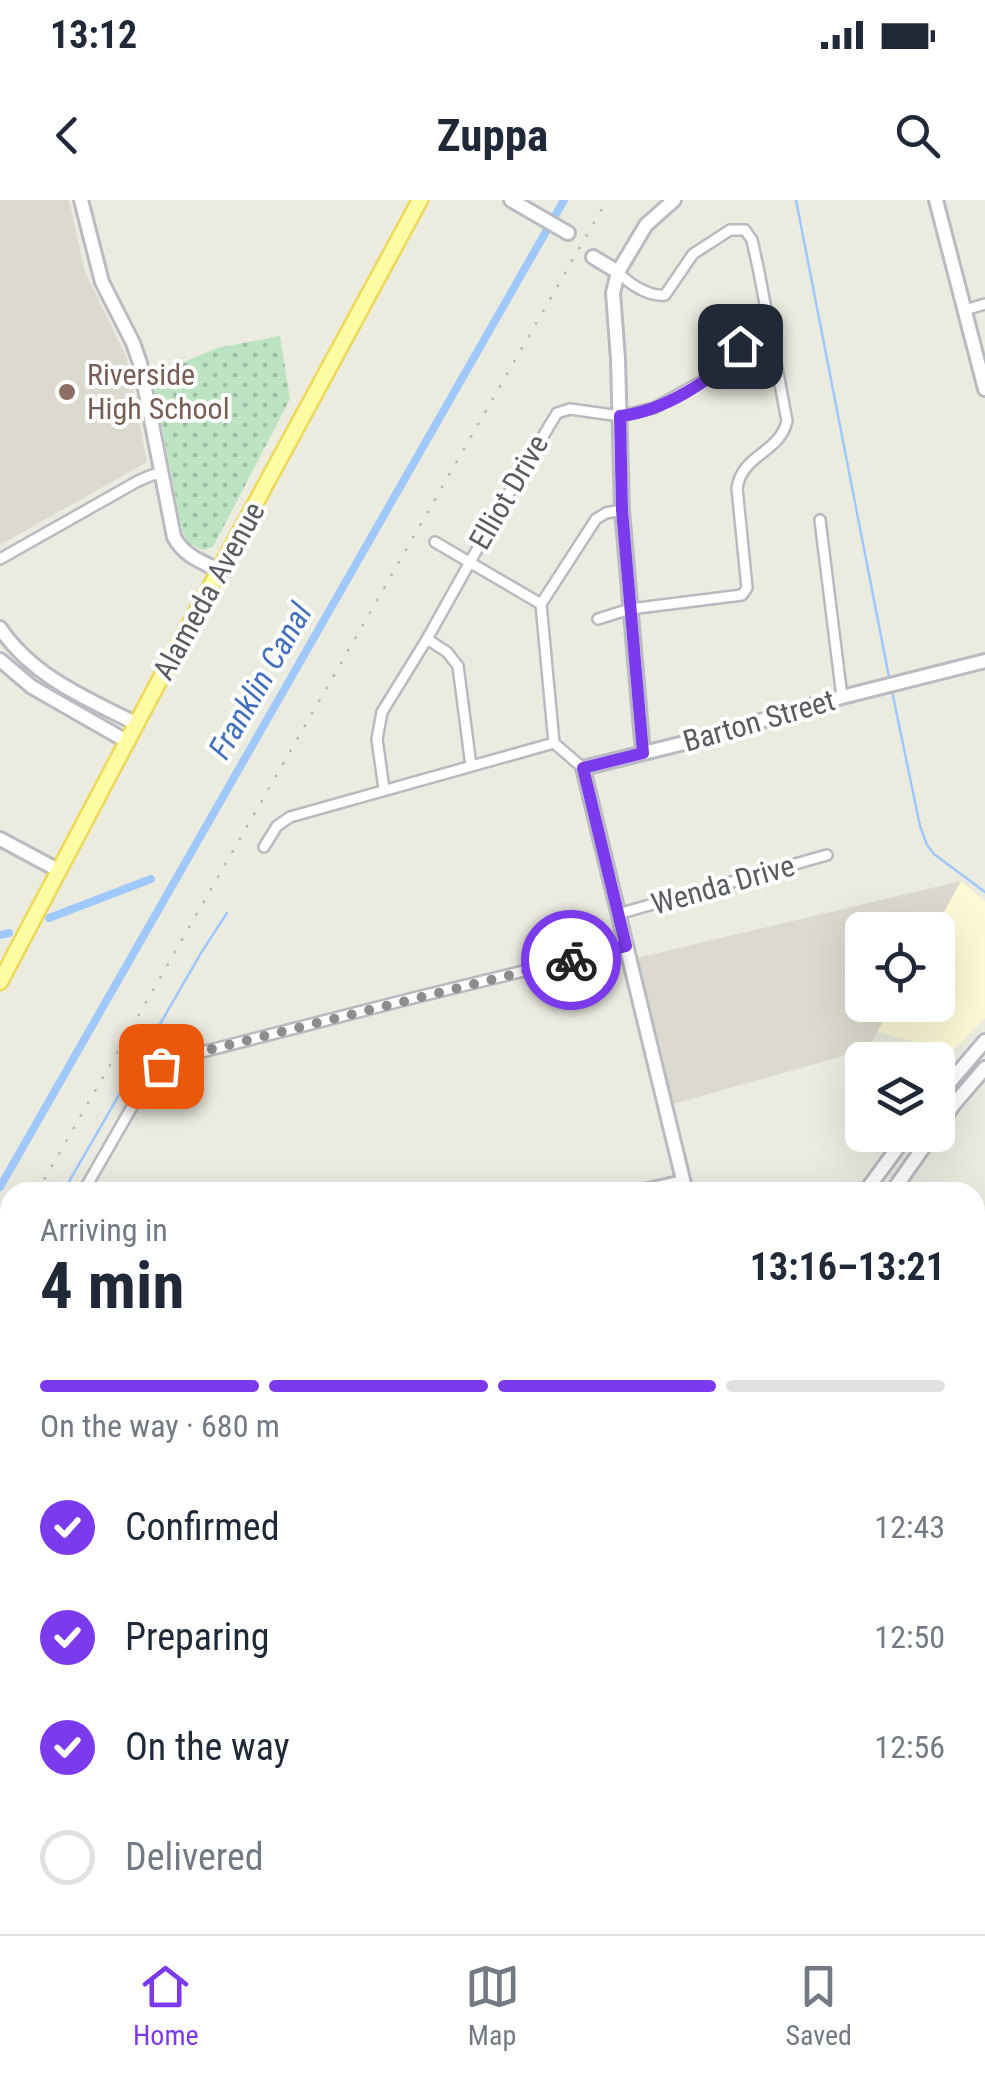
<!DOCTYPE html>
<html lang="en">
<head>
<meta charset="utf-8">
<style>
	body { margin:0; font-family:"Roboto Condensed",sans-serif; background:#f6f6f7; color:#1f2937; height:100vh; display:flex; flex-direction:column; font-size:38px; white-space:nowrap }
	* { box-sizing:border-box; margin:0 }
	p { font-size:32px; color:#747a83 }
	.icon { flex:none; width:55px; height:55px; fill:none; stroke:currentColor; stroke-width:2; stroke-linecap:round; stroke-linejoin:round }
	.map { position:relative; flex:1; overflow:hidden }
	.drawer { position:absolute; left:0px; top:982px; width:985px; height:752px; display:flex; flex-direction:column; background:#fff; border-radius:30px 30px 0 0; box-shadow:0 10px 40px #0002 }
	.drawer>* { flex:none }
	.tools { position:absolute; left:845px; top:712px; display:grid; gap:20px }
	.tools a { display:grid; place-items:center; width:110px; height:110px; border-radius:15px; background:#fff; box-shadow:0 10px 40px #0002; font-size:50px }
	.pin { position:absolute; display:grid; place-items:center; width:85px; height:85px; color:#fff; margin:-42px; border-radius:20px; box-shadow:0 5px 15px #0006 }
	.courier { position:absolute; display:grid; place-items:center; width:100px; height:100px; margin:-50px; border:8px solid #7c3aed; border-radius:50%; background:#fff; color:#222; box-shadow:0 2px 12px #0007 }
	.head em { font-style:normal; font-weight:700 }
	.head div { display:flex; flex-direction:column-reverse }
	.head { display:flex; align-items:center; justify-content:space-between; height:170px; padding:0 40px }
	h1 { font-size:65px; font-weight:700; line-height:75px }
	.bar { display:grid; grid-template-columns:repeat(4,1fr); gap:15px 10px; align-content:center; height:120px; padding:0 40px }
	.bar i { height:12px; border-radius:8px; background:#e0e1e3 }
	.bar .current { background:#7c3aed }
	.bar p { grid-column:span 4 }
	ol { padding:0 40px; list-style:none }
	li { display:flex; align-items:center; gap:30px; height:110px }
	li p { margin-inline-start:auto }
	li .icon { padding:10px; border-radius:50%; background:#7c3aed; color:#fff; stroke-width:4 }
	li:last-child { color:#747a83 }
	li i { width:55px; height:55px; border:5px solid #e0e1e3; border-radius:50% }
	.status { display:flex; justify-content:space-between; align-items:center; height:70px; padding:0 50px; background:#fff; direction:ltr }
	.status svg { height:28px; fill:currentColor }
	header { display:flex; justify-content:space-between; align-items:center; height:130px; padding:0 40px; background:#fff; font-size:45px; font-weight:700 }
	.dock { display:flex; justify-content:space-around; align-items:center; height:140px; border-top:2px solid #e0e1e3; background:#fff; font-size:28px; color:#747a83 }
	.dock a { display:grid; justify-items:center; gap:5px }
	.dock .current { color:#7c3aed }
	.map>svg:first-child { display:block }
</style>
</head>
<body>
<div class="status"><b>13:12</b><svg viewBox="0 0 49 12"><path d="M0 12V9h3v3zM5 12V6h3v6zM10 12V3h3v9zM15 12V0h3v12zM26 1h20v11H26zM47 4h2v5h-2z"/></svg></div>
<header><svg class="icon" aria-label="back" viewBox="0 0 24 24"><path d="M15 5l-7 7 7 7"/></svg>Zuppa<svg class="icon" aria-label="search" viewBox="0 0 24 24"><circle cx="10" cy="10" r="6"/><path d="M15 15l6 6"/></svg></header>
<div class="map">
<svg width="985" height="1734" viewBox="0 0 985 1734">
	<defs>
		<pattern id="park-dots" width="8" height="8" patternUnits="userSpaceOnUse" patternTransform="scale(2.5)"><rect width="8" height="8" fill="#bde4c2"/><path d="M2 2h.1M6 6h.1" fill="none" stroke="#9dbca1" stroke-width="1.8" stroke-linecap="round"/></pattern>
	</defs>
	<rect width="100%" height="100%" fill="#ecebe0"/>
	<!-- commercial -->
	<path fill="#fdf9d5" d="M961,681L985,701V818L951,853L877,831L892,805H938V730H934Z"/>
	<!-- education -->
	<path fill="#dcdace" d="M0,0H69L85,72L127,158L147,262L0,345Z
		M961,681L934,730H862V805H892L868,849L673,904L637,758Z
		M541,1725H600L603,1734H506Z"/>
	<!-- park -->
	<path fill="url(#park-dots)" d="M280,136L290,199L213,347L203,350L189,343L182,330L153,179L191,159L217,148Z"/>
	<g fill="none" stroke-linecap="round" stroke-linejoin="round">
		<!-- stream -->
		<path stroke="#9fc8fd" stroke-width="2.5" d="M796,0L889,477
			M892,491L920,626L927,645L934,654L985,692
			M63,992L201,753L227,713
			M0,1102L10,1084
			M975,1437L985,1420
			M799,1734L804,1725"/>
		<!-- canal -->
		<path stroke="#9fc8fd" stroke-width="8" d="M49,718L151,679
			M0,735L9,733
			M0,987L564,0"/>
		<!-- street casing -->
		<g stroke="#b8babf" stroke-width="14">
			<path id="street" d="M965,110L985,104
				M820,320L842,497
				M435,342L541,404
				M0,359L138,281L152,275L161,274
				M598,419L630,409L742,395L747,388L737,288C743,253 779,254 787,221L759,72L752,40L745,30H730L693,54L665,95C649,97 629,84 618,72
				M427,439L447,452L458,466L471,566
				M554,543L541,404L596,319L606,313L622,310
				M554,543L583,568
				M384,589L377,539L382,512L427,439L503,303L557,213L570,209L620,216L654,208L713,175L725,165L743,144L770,135
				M264,647L277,626L290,617L554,543
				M618,714L827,655
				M83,992L148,879L167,861L413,798L626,746
				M0,1139L10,1121
				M975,1225L985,1213
				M0,1428L10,1426
				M608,1725L611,1734
				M842,1734L848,1725"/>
		</g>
		<!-- secondary casing -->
		<g stroke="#b9bbc2" stroke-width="18">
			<path id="secondary" d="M81,0L102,82L133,143L140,163L174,337C184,356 202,362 221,371
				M511,0L568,33
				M936,0L985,189
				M593,57L618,72
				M0,428C33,477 86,498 137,524
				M0,460L32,487L128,542
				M643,553L622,310L618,159L613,93L618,72L646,25L674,0
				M0,639L58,670
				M938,896L985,841
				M938,928L954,904L985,868
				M639,992L683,982
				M686,992L583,568L688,542L842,497L985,461
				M865,992L907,935
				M892,992L932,935
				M0,1153L10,1150
				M975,1280L985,1288
				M0,1328L10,1365
				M975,1637L985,1635
				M107,1725L110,1734
				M298,1725L315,1734
				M266,1734L274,1725
				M373,1734L376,1725
				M388,1734L392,1725
				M473,1734L509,1725"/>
		</g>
		<!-- primary casing -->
		<g stroke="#eed857" stroke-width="19">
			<path id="primary" d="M0,782L158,483L420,0"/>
		</g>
		<!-- street -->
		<use href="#street" stroke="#fff" stroke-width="9"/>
		<!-- secondary -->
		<use href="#secondary" stroke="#fff" stroke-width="12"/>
		<!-- primary -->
		<use href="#primary" stroke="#fdfba4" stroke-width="14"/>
		<!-- rail -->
		<path stroke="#b4b5b5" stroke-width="2.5" stroke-dasharray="2.5 12" stroke-linecap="butt" d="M37,992L607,0
			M0,1056L10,1039"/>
	</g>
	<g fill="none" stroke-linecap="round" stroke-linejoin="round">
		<!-- done -->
		<path stroke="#8c8e8d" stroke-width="10" stroke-dasharray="0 18" d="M161,866L176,858L571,760"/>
		<!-- route -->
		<path stroke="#7c3aed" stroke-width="12" d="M571,760L626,746L583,568L643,553L622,310L620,216C660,212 717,180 740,146"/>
	</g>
	<!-- markers -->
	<circle fill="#8d6e63" stroke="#fff" stroke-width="4" cx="67" cy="192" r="10"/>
	<g text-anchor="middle" stroke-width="8" stroke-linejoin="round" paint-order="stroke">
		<!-- education labels -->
		<g font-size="30" fill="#785e54" stroke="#fff" text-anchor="start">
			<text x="87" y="185">Riverside<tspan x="87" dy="34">High School</tspan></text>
		</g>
		<!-- street labels -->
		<g font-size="30" fill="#595c61" stroke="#fff">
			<text transform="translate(509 292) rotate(-60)" y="10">Elliot Drive</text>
			<text transform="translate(209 391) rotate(-61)" y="10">Alameda Avenue</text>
			<text transform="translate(759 521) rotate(-16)" y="10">Barton Street</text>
			<text transform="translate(723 685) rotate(-16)" y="10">Wenda Drive</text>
		</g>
		<!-- water labels -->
		<g font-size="32" font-style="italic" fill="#436fbf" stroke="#fff">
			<text transform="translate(260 481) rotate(-60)" y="11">Franklin Canal</text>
		</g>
	</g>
</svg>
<div class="tools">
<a><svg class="icon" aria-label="locate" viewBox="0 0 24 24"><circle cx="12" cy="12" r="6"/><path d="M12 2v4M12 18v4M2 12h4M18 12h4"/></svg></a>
<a><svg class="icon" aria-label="layers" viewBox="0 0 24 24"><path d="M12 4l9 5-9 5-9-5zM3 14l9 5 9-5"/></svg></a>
</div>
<div class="pin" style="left:161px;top:866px;background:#ea580c"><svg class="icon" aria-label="bag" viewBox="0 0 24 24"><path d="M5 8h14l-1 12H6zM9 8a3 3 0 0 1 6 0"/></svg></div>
<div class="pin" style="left:740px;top:146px;background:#1f2937"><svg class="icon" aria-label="home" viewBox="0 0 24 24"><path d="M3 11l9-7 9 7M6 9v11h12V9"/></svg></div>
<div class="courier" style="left:571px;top:760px"><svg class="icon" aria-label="bike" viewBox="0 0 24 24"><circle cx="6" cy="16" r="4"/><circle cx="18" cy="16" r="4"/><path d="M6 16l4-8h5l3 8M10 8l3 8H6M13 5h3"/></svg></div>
<section class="drawer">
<div class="head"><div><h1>4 min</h1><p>Arriving in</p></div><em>13:16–13:21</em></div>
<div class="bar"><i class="current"></i><i class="current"></i><i class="current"></i><i></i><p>On the way · 680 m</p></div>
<ol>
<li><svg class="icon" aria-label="check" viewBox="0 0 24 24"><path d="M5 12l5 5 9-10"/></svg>Confirmed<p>12:43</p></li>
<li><svg class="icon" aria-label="check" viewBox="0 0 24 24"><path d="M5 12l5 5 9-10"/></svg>Preparing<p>12:50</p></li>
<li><svg class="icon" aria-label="check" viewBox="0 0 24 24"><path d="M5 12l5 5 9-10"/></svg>On the way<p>12:56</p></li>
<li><i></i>Delivered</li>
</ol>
</section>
</div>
<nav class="dock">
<a class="current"><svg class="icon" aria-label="home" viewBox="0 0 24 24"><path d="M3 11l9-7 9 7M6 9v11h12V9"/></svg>Home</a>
<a><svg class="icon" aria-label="map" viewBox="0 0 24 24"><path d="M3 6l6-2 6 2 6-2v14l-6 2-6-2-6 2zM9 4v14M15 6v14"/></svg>Map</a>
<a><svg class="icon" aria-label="saved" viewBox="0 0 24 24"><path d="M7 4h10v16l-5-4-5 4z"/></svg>Saved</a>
</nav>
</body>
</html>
